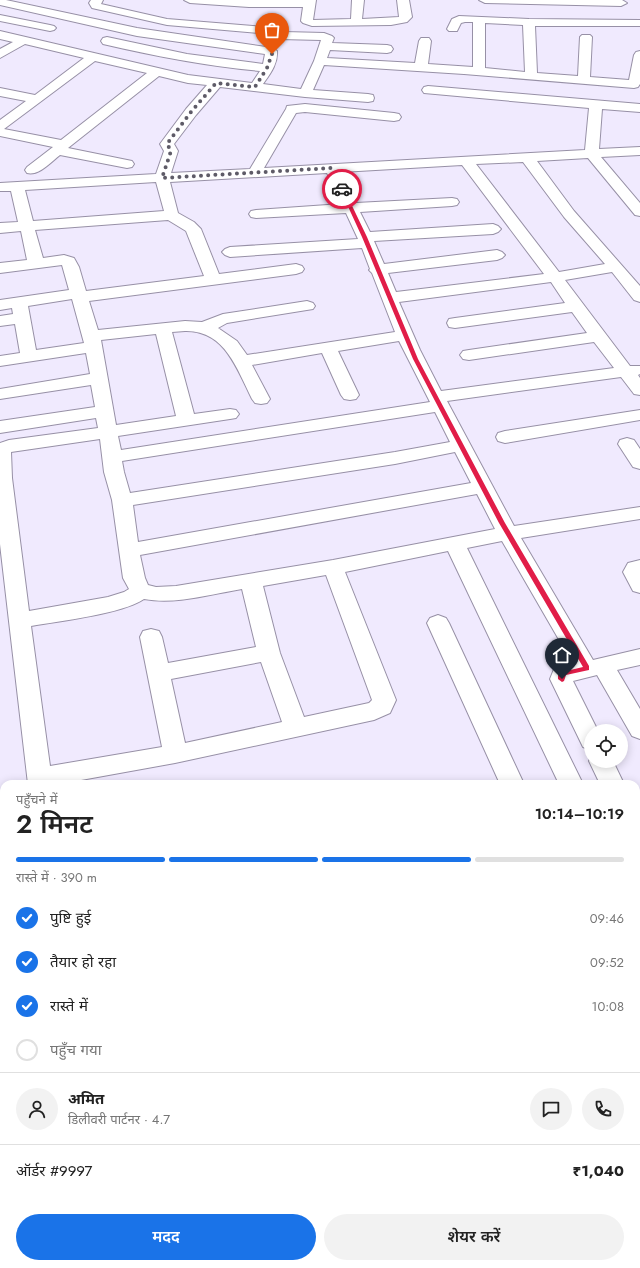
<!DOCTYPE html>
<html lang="hi">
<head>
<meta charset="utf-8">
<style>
	body { margin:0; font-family:Jost,"Noto Sans Devanagari",sans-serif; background:#f2f2f2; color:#222; height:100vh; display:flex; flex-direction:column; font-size:15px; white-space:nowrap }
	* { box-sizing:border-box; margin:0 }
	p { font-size:13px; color:#767676 }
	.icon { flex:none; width:22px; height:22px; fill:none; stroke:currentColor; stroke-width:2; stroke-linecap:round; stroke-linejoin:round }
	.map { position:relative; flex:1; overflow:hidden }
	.side { position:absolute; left:0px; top:780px; width:640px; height:488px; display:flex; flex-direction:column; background:#fff; border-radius:12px 12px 0 0; box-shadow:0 2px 10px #0003 }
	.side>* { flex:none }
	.fabs { position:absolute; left:584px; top:724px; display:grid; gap:8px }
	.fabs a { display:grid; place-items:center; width:44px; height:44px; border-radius:50%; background:#fff; box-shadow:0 2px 10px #0003; font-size:20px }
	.pin { position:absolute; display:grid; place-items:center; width:34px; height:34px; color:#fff; margin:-41px -17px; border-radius:50% 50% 50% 0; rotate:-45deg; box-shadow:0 0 4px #0007 }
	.pin .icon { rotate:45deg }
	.courier { position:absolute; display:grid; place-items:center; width:40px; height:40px; margin:-20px; border:3px solid #e11d48; border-radius:50%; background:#fff; color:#222; box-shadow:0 1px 5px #0007 }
	.overview em { font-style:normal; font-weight:600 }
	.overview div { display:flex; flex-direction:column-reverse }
	.overview { display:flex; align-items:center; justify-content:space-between; height:68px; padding:0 16px }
	h1 { font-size:26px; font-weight:600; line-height:30px }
	.bar { display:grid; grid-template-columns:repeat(4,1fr); gap:6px 4px; align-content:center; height:48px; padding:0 16px }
	.bar i { height:5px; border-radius:3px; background:#e0e0e0 }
	.bar .on { background:#1a73e8 }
	.bar p { grid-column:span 4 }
	.line { display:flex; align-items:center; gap:10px; padding:0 16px; border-top:1px solid #e0e0e0 }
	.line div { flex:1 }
	.round { display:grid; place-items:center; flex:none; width:42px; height:42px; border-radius:21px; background:#f2f2f2 }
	ol { padding:0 16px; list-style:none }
	li { display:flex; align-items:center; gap:12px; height:44px }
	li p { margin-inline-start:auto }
	li .icon { padding:4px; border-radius:50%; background:#1a73e8; color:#fff; stroke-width:4 }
	li:last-child { color:#767676 }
	li i { width:22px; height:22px; border:2px solid #e0e0e0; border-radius:50% }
	.action { display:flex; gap:8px; margin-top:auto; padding:8px 16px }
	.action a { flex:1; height:46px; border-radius:24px; background:#1a73e8; color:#fff; font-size:16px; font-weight:600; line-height:46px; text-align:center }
	.action a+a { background:#f2f2f2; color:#222 }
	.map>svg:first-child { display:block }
</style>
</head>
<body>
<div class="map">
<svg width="640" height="1268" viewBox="0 0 640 1268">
	<rect width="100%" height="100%" fill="#f0eafe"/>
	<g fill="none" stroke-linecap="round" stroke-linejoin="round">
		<!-- minor casing -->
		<g stroke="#9790a6" stroke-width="2">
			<path id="minor" d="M0,0H6L137,28L266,47L265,45L271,34L167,25L92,8L89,3L91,0H103L101,4L167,19L276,28L282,30L284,32L324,33L332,36L334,38L332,43L387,45L391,46L393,49L391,52L387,53L330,50L327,58L415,63L419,41L421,38H429L431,41L428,64L473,67V22H465L461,23L457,31H449L447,29L452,19L459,16L529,19L640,20V26H535L537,73L578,76L580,37L582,35H590L592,37L590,77L629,80L634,55L636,52L640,51V84L638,87L634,88L464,74L324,65L313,90L368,94L373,95L374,98L373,101L368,102L305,97L220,87L196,115L174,144L178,151L171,173L250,169L286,109L287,106L305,104L394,113L399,114L401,117L399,120L394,121L305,112L296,113L264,168L585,150L589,108L424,93L422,90L424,87L428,86L640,104V112L602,109L599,149L640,147V155L601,157L640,203V216L635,215L588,158L537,161L574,211L640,286V302L634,300L612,272L565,280L630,366H640V374L638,375L640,378V395L634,394L621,377L447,401L514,526L640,507V519L521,538L593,660L640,649V665L617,670L640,709V739L632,736L597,675L573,681L598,731H591V750L583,747L550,679L554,669L573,664L502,541L467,548L583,784H559L448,551L345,572L396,700L390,713L374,720L175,763L59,784H28L0,544V443L9,440L98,428L96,418L0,433V421L95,407L91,385L0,399V389L90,374L86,353L0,366V356L20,353L15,324L0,326V316L13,314L12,308L0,310V300L69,290L62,265L0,273V263L27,260L21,231L0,233V223L18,222L11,191H0V183L156,174L164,151L160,144L186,109L207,85L188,83L159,76L68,148L132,161L134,164L132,167L127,168L60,155C51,162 39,176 27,173L25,170L27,167L53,147L0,136V120L26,101L0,96V88L35,95L84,58L25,44L0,58V49L13,42L0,39V31L188,75L252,83L260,71C207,66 154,56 103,44L101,41L103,38L107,37L187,54L263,64L265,54L137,36L0,5ZM485,23L523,25L525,72L485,68ZM280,39L321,40L314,61L301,89L263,84C270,74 278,64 277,51L273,48H275ZM95,61L147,73L61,140L4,129ZM523,162L564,217L605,264L559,272L476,164ZM462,165L544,274L396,292L388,273L497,260L502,258L505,255L502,252L497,250L384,264L374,241L493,234L498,232L501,229L498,226L493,224L370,232L360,212L452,206L457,205L459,202L457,199L452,198L356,203L341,172ZM327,173L342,204L256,210L251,211L249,214L251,217L256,218L346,213L358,239L230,247L225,249L222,252L225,255L230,257L362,248L370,269L369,270L372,273L395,332L247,355L237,341L218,328L227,323L313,309L315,306L313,303L307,301L223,314L202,322L185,321L98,330L89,301L296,274L302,272L304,269L302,266L296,264L219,274L201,229L194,222L178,213L170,182ZM156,182L164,211L33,221L25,190ZM168,220L186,231L204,276L86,291L79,267L74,258L64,255L43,258L35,230ZM551,282L565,303L455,318L449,319L447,323L449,327L455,328L572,312L587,333L469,350L463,351L460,355L463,359L469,360L594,342L614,368L441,391L420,350L399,302ZM72,299L84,343L36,350L28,306ZM185,331C225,330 237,369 252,399L255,403L261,404L267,403L270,399L252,365L322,353L341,395L344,399L350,400L356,399L359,395L338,351L399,341L430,402L121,450L118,436L230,419L236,418L239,414L236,410L230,409L194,414L172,332ZM156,334L176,416L116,425L101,340ZM435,412L450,442L395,452L130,493L124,472L122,461ZM100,439L104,472L112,500L121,564L123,578L129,589L124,592L108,597L29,611L12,478L11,452ZM455,452L471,483L138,542L133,505L395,464ZM477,494L495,529L333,560L176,586L156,587L148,585L145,578L140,555ZM326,575L372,700L369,703L304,717L280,653L263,586ZM242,589L256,647L168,663L162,637L159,631L151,629L143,631L140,637L162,747L50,766L31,626C60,621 122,614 144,599C176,605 211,594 242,589ZM261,662L282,722L185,743L171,679Z
				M184,0H316L313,20L351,19L352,0H364L362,19L399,17L397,0H409L412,17L407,22L391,25L312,26L303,23L301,21L303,7H249L190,3Z
				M479,0H622L627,3L621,6L485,3Z
				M0,15L50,25L54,26L56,28L54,30L50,31L0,21Z
				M640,410V420L505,443L498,441L496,437L498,433L505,431Z
				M627,438L634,440L640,449V469L633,467L618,444L620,440Z
				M640,560V593L633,591L623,572L628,563Z
				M438,615L446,618L449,623L524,784H500L427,623L430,618Z
				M591,757V761H613L624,784H600L589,761Z
				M4,870V892L0,893V871Z
				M4,928V952L0,953V929Z
				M640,978V1004L636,1005V979Z
				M636,1043L640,1045V1080L636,1078Z
				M72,1264H104V1268H72Z
				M231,1264H263L264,1268H232Z"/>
		</g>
		<!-- minor -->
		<use href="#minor" fill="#fff" fill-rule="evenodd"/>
	</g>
	<!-- route -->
	<path fill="#e11d48" d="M342,188L344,189L367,237L418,359L505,523L589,666V670L566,675L564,681L562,682L558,679V675L562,672L583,667L499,523L413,359L362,237L340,189Z"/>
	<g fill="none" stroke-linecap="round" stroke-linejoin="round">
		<!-- done -->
		<path stroke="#5e5b67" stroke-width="4" stroke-dasharray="0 7.2" d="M272,54L267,68L255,87L216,83L191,112L167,144L171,151L162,178L332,168L342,189"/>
	</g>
</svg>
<div class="fabs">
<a><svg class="icon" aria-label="locate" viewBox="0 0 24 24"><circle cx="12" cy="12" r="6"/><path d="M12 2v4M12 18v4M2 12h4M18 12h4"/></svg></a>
</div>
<div class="pin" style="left:272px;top:54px;background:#ea580c"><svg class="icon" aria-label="bag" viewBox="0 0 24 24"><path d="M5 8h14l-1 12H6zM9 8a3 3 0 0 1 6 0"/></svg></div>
<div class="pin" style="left:562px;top:679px;background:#1f2937"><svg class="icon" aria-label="home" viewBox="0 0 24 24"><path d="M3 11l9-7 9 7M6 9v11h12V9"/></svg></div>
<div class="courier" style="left:342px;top:189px"><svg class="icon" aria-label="car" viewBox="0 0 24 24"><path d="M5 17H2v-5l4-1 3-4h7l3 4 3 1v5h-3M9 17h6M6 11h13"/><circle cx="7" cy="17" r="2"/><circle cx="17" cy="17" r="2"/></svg></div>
<section class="side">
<div class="overview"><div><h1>2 मिनट</h1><p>पहुँचने में</p></div><em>10:14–10:19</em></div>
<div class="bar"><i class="on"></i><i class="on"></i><i class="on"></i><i></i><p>रास्ते में · 390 m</p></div>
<ol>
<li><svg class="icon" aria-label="check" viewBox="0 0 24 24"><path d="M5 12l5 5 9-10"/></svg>पुष्टि हुई<p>09:46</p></li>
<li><svg class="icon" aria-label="check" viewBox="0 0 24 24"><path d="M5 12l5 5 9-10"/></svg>तैयार हो रहा<p>09:52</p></li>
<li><svg class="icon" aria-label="check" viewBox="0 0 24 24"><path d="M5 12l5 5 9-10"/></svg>रास्ते में<p>10:08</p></li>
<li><i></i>पहुँच गया</li>
</ol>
<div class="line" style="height:72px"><a class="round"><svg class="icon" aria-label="person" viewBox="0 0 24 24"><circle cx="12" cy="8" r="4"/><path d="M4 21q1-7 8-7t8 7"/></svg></a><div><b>अमित</b><p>डिलीवरी पार्टनर · 4.7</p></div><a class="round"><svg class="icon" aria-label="chat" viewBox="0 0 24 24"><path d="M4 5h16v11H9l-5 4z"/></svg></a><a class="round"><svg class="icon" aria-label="phone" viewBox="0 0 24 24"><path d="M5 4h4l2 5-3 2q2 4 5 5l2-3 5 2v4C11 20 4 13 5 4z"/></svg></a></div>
<div class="line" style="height:52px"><div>ऑर्डर #9997</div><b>₹1,040</b></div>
<div class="action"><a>मदद</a><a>शेयर करें</a></div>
</section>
</div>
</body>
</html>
